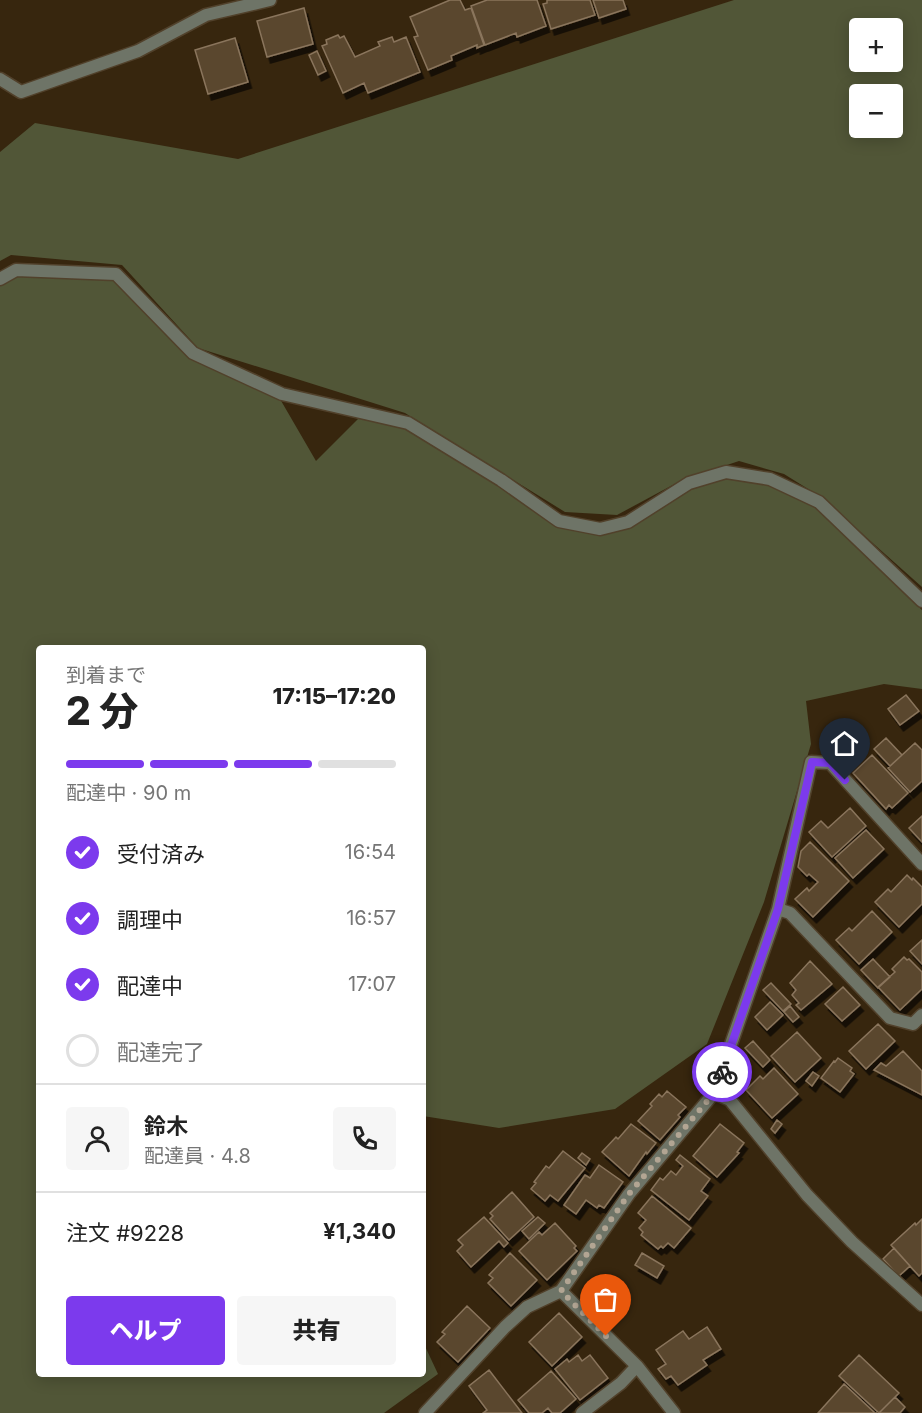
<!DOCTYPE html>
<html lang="ja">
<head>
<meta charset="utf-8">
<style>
	body { margin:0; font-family:Inter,"Noto Sans JP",sans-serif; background:#f6f6f6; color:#222; height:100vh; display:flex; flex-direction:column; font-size:22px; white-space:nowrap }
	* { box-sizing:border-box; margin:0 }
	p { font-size:20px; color:#767676 }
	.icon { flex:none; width:33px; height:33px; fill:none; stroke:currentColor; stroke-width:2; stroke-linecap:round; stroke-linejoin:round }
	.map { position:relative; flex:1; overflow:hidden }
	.sheet { position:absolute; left:36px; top:645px; width:390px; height:732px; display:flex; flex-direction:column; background:#fff; border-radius:6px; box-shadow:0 3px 15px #0003 }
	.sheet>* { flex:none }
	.tools { position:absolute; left:849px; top:18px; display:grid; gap:12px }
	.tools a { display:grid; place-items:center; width:54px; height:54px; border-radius:6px; background:#fff; box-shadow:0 3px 15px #0003; font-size:30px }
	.pin { position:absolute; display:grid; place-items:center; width:51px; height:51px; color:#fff; margin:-62px -26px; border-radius:50% 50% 50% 0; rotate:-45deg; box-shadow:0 0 6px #0007 }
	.pin .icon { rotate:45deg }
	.courier { position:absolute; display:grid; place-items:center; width:60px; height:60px; margin:-30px; border:4px solid #7c3aed; border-radius:50%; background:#fff; color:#222; box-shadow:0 2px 8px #0007 }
	.head em { font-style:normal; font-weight:800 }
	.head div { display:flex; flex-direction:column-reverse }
	.head { display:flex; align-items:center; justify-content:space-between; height:102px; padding:0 30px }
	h1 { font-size:39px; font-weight:800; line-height:45px }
	.bar { display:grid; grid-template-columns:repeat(4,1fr); gap:9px 6px; align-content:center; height:72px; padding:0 30px }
	.bar i { height:8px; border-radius:4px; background:#e0e0e0 }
	.bar .on { background:#7c3aed }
	.bar p { grid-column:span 4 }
	.line { display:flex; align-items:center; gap:15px; padding:0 30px; border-top:2px solid #e0e0e0 }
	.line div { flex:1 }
	.round { display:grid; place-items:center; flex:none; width:63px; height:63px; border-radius:6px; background:#f6f6f6 }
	ol { padding:0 30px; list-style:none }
	li { display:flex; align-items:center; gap:18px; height:66px }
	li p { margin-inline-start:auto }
	li .icon { padding:6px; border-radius:50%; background:#7c3aed; color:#fff; stroke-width:4 }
	li:last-child { color:#767676 }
	li i { width:33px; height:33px; border:3px solid #e0e0e0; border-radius:50% }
	.action { display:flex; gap:12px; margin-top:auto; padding:12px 30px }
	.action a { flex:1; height:69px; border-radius:6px; background:#7c3aed; color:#fff; font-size:24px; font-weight:800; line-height:69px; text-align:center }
	.action a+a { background:#f6f6f6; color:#222 }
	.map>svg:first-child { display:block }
</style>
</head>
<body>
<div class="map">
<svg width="922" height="1413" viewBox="0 0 922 1413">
	<defs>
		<filter id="shadow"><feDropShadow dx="3.5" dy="6" stdDeviation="0" flood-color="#0009"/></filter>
	</defs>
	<rect width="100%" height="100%" fill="#37260e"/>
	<!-- green -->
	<path fill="#515637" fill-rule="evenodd" d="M734,0H922V587L821,497L784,474L739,461L682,480L617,515L565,512L405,413L198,348L122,265L11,255L0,261V152L35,123L238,159ZM860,28H892V62H860ZM860,94H892V128H860Z
		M17,276L114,280L189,358L280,399L316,461L360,417L406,428L497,485L557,527L601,535L630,527L692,488L726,477L768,485L816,506L922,610V689L884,684L806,701L811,744L764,902L707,1044L615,1109L499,1128L423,1116V648H39V1374H423V1342L438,1374L384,1413H0V285Z"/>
	<!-- building -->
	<path fill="#5a472f" stroke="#8a755c" stroke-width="1.5" filter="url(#shadow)" d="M450,0H460L465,10L471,8L484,45L477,48V45L458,53L451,56L452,60L428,70L414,37L418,36L410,17Z
		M487,0H537L546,26L517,37L516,33L485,45L471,6Z
		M547,0H590L595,15L551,29L543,4L547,3Z
		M593,0H623L626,9L599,18Z
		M304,8L313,44L267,57L257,21Z
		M338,35L340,38L344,36L355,57L380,46L378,42L392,37L394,42L406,37L420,72L368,93L364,83L343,93L322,46L327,44L326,40Z
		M235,38L248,82L208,94L195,50Z
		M317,51L326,71L318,75L309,55Z
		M906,695L919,711L900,725L888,709Z
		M886,738L902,755L890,766L874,749Z
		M915,743L922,750V781L910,792L888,768Z
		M872,755L908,793L892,808L889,805L886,809L853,773Z
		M850,808L866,826L832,857L809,832L821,821L828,828Z
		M922,816V842L909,828Z
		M866,830L884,849L853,878L835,858Z
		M810,842L849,881L813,917L795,899L807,888L809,891L818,882L809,874L807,876L798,867L801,851Z
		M907,875L912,880L913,878L922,887V904L899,927L875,902L888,889L891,892Z
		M872,911L892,932L859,964L836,940L849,928L852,931Z
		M922,940V964L910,951Z
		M904,957L907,960L909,959L922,972V989L900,1010L878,987L895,972L892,969Z
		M873,959L890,977L878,988L861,970Z
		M810,961L832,984L801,1010L796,1005L799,1003L792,995L796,990L790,983Z
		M771,983L791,1004L783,1011L763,990Z
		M843,987L860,1005L842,1021L825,1004Z
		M770,1002L783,1015L767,1030L755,1017Z
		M790,1006L799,1017L793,1022L784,1012Z
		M878,1024L895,1041L866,1069L849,1051Z
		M797,1032L821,1058L795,1082L771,1056Z
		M753,1041L770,1060L763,1067L745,1048Z
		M903,1051L922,1071V1095L874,1070L881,1063L886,1066Z
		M838,1058L852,1068L850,1071L854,1074L840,1092L821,1078L834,1061L835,1062Z
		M774,1068L798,1094L772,1118L746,1090L760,1076L763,1079Z
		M813,1072L819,1076L812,1086L806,1081Z
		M667,1091L686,1107L678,1115L680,1117L660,1140L638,1121L652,1106L650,1104L659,1094L662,1097Z
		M777,1120L782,1124L775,1133L771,1129Z
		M631,1124L656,1143L647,1154L646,1152L629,1176L602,1152L616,1137L618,1139Z
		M720,1124L744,1143L737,1152L739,1153L717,1177L693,1156Z
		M563,1151L585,1168L558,1201L550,1195L545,1201L531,1189L536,1183L534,1182L546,1166L549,1168Z
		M582,1153L590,1159L586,1165L578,1158Z
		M680,1155L710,1179L701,1191L708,1196L689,1220L651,1190L660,1178L663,1180L671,1171L676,1175L683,1166L676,1160Z
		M599,1165L623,1182L604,1208L599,1205L597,1208L586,1200L576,1214L564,1205L585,1175L590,1178Z
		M512,1192L534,1217L509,1240L490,1219L493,1216L490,1213Z
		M652,1196L691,1228L674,1248L668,1243L663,1248L661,1246L658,1249L641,1235L643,1232L639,1228L646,1220L638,1213Z
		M484,1217L508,1243L504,1247L499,1241L471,1267L457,1251L463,1245L458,1240Z
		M538,1217L545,1223L529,1239L522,1231Z
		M922,1219V1273L919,1276L891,1245L915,1223L916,1225Z
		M555,1223L576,1246L574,1248L577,1251L547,1280L519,1251L539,1232L542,1235Z
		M894,1248L910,1266L899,1276L883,1259Z
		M510,1253L537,1280L511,1306L488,1283L493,1278L489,1275Z
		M642,1253L664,1266L657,1278L635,1265Z
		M467,1306L490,1328L458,1362L437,1342L445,1334L442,1332Z
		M559,1313L582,1337L552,1366L529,1342Z
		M707,1327L721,1349L703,1360L707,1365L678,1385L671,1376L666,1379L658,1369L666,1364L656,1350L683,1331L689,1339Z
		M578,1355L582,1361L590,1355L608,1378L580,1400L555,1369L567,1359L569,1362Z
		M859,1355L899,1393L879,1413L839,1376Z
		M489,1370L522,1413H483L487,1410L469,1386Z
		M551,1371L576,1399L560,1413H552L548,1408L542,1413H529L518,1400Z
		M844,1384L875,1413H877H818Z
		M895,1397L905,1407L900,1413H879Z"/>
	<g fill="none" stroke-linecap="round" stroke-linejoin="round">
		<!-- minor casing -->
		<g stroke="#51412b" stroke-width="15">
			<path id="minor" d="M0,79L21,92L138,51L206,15L270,0
				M0,279L16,270L116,274L193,353L282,394L408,423L501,480L559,521L600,529L628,522L689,483L726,472L770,479L819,502L922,601
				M778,909L790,913L890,1018L913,1024L922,1015
				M714,1093L730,1100L807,1195L852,1242L922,1305
				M561,1291L637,1366L674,1413
				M425,1413L505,1327L527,1307L561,1291L629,1194L714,1093L778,909L811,762L830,763L922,864
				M582,1413L621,1383L637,1366"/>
		</g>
		<!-- minor -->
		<use href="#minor" stroke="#6e7467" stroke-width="12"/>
	</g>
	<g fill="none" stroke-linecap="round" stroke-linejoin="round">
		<!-- done -->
		<path stroke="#b2a593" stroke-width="6" stroke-dasharray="0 10.8" d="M606,1336L561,1291L629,1194L714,1093L722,1072"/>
		<!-- route -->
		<path stroke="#7c3aed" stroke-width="8" d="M722,1072L778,909L812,762L830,763L845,780"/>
	</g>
</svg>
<div class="tools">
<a>+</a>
<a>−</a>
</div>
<div class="pin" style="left:606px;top:1336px;background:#ea580c"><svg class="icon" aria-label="bag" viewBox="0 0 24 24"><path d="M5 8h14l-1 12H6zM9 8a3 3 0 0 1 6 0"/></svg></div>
<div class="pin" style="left:845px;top:780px;background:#1f2937"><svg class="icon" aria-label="home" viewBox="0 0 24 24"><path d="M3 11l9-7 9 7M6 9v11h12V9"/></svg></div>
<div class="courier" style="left:722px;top:1072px"><svg class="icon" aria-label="bike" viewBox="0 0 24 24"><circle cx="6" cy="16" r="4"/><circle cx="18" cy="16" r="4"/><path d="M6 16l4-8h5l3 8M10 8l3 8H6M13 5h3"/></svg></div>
<section class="sheet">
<div class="head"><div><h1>2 分</h1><p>到着まで</p></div><em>17:15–17:20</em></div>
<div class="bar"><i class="on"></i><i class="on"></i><i class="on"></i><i></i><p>配達中 · 90 m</p></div>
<ol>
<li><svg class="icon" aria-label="check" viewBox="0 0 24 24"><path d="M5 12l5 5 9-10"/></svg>受付済み<p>16:54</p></li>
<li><svg class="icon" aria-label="check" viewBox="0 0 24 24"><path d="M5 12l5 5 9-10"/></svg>調理中<p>16:57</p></li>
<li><svg class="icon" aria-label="check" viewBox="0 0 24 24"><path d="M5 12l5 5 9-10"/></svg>配達中<p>17:07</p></li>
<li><i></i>配達完了</li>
</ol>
<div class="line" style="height:108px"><a class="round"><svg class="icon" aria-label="person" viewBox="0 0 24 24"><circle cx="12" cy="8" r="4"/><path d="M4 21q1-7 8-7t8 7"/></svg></a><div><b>鈴木</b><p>配達員 · 4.8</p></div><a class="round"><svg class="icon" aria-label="phone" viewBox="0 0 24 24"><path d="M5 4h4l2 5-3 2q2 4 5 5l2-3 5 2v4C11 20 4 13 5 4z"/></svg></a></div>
<div class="line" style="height:78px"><div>注文 #9228</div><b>¥1,340</b></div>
<div class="action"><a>ヘルプ</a><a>共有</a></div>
</section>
</div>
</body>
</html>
